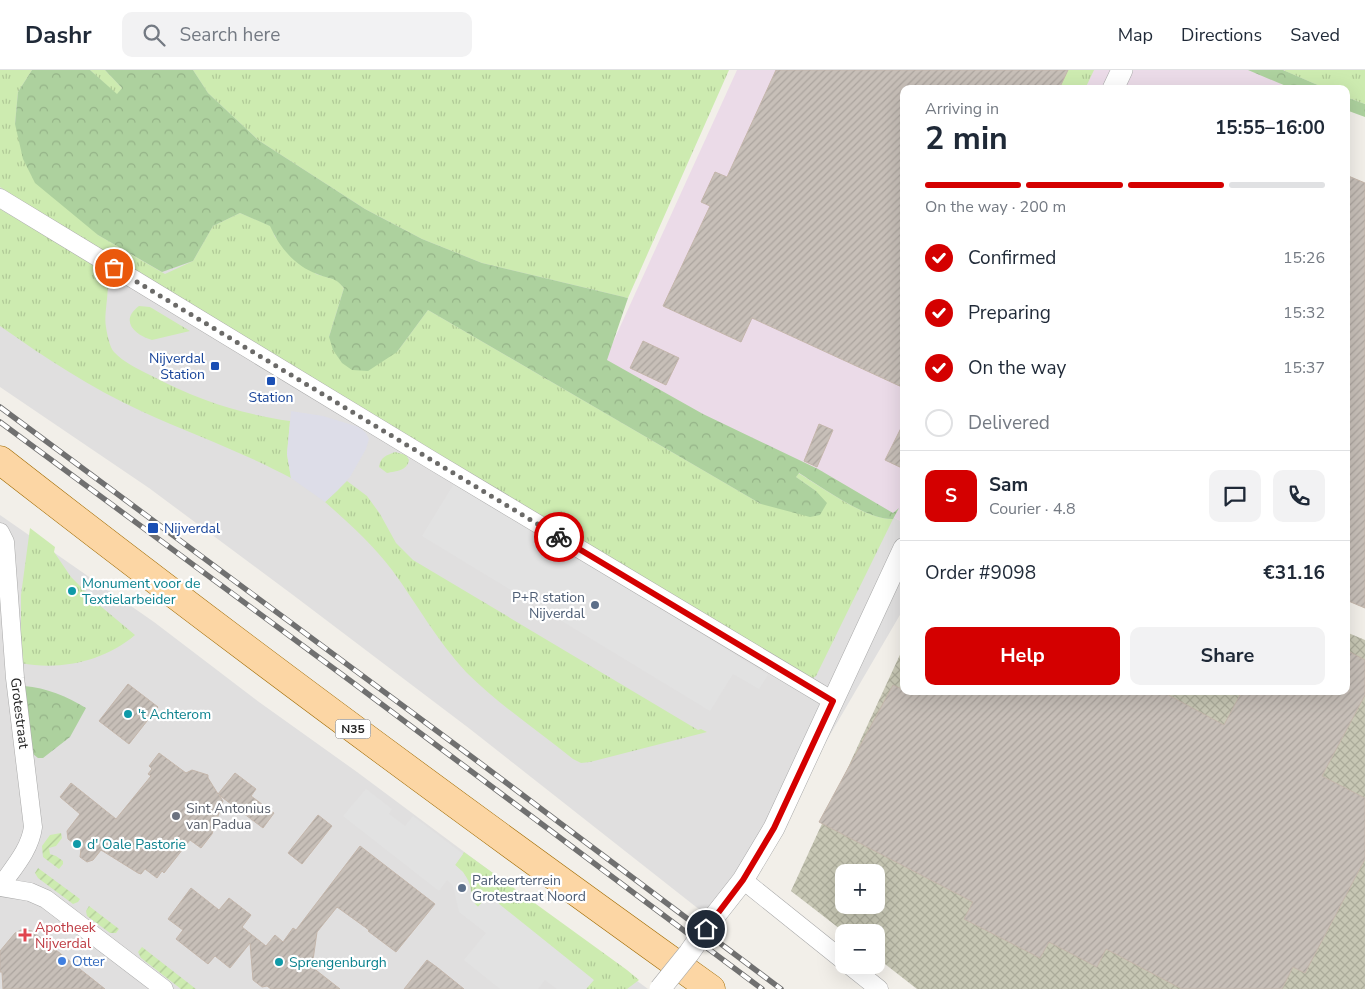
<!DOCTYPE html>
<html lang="en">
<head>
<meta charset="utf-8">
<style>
	body { margin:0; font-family:"Nunito Sans",sans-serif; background:#f2f2f3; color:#1f2937; height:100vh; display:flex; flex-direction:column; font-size:19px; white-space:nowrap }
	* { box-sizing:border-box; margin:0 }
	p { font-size:16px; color:#747a83 }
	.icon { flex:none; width:28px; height:28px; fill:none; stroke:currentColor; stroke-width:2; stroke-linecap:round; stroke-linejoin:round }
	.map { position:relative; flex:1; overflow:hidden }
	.sheet { position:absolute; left:900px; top:15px; width:450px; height:610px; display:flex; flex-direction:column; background:#fff; border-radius:10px; box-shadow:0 5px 20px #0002 }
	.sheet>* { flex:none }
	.tools { position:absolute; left:835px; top:794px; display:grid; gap:10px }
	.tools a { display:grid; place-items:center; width:50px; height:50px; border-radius:10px; background:#fff; box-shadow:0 5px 20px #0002; font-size:25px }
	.pin { position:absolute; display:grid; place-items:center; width:42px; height:42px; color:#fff; margin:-21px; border:2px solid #fff; border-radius:50%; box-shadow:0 1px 5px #0007 }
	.courier { position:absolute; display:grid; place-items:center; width:50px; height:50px; margin:-25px; border:4px solid #d40000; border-radius:50%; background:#fff; color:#222; box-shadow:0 1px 6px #0007 }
	.overview em { font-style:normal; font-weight:700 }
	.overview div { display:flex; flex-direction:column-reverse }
	.overview { display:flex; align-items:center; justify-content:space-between; height:85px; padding:0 25px }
	h1 { font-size:32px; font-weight:700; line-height:38px }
	.bar { display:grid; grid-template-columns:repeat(4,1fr); gap:8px 5px; align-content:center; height:60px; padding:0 25px }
	.bar i { height:6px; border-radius:4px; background:#e0e1e3 }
	.bar .current { background:#d40000 }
	.bar p { grid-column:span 4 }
	.line { display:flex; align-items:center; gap:12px; padding:0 25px; border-top:1px solid #e0e1e3 }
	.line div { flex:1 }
	.round { display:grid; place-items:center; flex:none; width:52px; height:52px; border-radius:10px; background:#f2f2f3 }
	ol { padding:0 25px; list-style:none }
	li { display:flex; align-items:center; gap:15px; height:55px }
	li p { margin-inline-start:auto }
	li .icon { padding:5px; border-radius:50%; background:#d40000; color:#fff; stroke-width:4 }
	li:last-child { color:#747a83 }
	li i { width:28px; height:28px; border:2px solid #e0e1e3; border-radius:50% }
	.primary-button { display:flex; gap:10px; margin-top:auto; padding:10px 25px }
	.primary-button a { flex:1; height:58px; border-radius:10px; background:#d40000; color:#fff; font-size:20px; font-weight:700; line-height:58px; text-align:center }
	.primary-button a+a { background:#f2f2f3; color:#1f2937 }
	header { display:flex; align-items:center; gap:30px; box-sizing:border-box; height:70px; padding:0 25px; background:#fff; border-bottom:1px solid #e0e1e3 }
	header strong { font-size:24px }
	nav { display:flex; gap:28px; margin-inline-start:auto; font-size:18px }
	.search { width:350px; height:45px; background:#f2f2f3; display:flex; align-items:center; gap:12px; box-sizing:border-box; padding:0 18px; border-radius:10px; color:#747a83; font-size:19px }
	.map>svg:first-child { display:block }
</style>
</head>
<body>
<header>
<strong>Dashr</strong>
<div class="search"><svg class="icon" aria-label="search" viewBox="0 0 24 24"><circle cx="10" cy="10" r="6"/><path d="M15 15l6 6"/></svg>Search here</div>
<nav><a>Map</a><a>Directions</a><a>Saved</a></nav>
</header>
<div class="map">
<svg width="1365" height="919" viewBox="0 0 1365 919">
	<defs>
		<pattern id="construction-cross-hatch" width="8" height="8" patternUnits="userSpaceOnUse" patternTransform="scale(1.25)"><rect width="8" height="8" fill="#c7c7b4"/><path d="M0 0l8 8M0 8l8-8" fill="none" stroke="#abab9a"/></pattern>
		<pattern id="grass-tufts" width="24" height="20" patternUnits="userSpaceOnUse" patternTransform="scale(1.25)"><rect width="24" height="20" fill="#cdebb0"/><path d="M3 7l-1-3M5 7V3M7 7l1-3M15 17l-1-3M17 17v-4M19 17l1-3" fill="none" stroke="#b0c997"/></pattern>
		<pattern id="forest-crowns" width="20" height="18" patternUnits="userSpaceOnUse" patternTransform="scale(1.25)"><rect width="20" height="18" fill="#add19e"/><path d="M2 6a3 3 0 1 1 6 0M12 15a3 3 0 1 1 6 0" fill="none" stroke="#95b388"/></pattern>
		<pattern id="garden-furrows" width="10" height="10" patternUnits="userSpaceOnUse" patternTransform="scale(1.25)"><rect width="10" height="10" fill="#cdebb0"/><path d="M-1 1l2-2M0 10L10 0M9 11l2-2" fill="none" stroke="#b0c997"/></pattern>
		<pattern id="building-hatch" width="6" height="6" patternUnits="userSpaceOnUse" patternTransform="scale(1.25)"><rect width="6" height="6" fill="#c7bfb8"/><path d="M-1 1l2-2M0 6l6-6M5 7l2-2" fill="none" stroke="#aba49e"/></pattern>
	</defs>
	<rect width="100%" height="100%" fill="#f2efe9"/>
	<!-- residential -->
	<path fill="#e0dfdf" d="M0,0H696L604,292L904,453V538L719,855L470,659L293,525L149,418L0,317Z
		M0,445L154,552L259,632L357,702L648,919H0Z"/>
	<!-- industrial -->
	<path fill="#ebdbe8" d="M737,0H1285L1280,14L1292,19H904V453L604,292Z"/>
	<!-- construction -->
	<path fill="url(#construction-cross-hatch)" fill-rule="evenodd" d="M1346,562L1365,570V919H917L876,887V862H844L791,821L904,576V621H1346ZM844,802H876V835H844Z"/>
	<!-- grass -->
	<path fill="url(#grass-tufts)" d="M0,0H32L18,22L15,54L98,165L165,204L193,191L213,156L240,143L271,156L275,167L316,204L337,210L344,218L329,267L397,282L428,240L761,434L816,421L796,407L798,403C822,417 866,450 893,449L816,606L813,608L803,604L45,146L0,117Z
		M90,0H105L122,18L117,25Z
		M193,0H729L628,228L482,193L422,169L365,139L258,70L208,23Z
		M1065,0H1094L1085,19H1056Z
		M1285,0H1365V34L1346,27V19H1327L1285,1Z
		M0,139L96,196C99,199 103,201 105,204C112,215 103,243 106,257C107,264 110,278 114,282C123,292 138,299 150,305C198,330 236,343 290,351L287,384L291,408C243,382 191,364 141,341C91,318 44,287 0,256Z
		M139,236L150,237L190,261L152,270C135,265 119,251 139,236Z
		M395,382L406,385L409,390C407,401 396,401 387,403L379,397C381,386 386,386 395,382Z
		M347,411L367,426L380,444L396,473L413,490L698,660L701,659L707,662L590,692L581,693L573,689C537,660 498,634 466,602C437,571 417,534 392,500C372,474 349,453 325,432Z
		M30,458L55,477L54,482L71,507L98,534L135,565C105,591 60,601 21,593V525Z
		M464,782L627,900L639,910L627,919H586L593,910L488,826L478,837C471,831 472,823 470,815C467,806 462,801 455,795Z"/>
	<!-- forest -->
	<path fill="url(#forest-crowns)" d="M32,0H90L117,24L122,18L105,0H193L208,23L258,70L365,139L422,169L482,193L628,228L607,290L703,344L818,399L893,443L899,438L893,449C866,450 822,417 799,403L796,407L816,421L827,433L820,445L810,447L761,434L428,240L397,282L368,301L352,300L342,293L333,280L329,267L344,218C334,206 331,210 317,204C295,196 279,177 270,156L240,143L213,156L193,191L162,202L98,165L35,113L23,89L15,54L18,22Z
		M1248,0H1283L1327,19H1293Z
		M1346,27L1365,34V47L1346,40Z
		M24,616C47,618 66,626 86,638L70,667L43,688H38L33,684Z"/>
	<!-- garden -->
	<path fill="url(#garden-furrows)" d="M61,763L62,768L56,776L49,778L50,784L56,786L63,791V794L59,799L43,787L42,776L50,765Z
		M38,798L80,829L78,832L73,834L38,808L35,803Z
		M89,836L119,859L116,863H110L87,846L86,841Z
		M142,877L196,919H181L141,888L138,882Z"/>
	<!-- parking -->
	<path fill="#e2e2e2" d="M455,412L768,605L759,619L733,604L710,641L422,466Z
		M366,719L392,739L389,744L405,756L413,746L463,784L455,795L463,802L467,809L474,833L478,837L488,825L594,910L586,919H557L545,910L538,919H500L464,890L486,863L459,842L453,816L447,810L439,821L343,746Z"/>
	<!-- plaza -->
	<path fill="#dddde8" d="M291,341L323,346L359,357L366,363L369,369L366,379L350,407L337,421L325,432L291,408L287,384Z"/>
	<!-- building -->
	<path fill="url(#building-hatch)" stroke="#c4b6ab" d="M776,0H1068L1059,19H904V318L752,248L741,272L663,236L710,136L701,132L715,102L727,107Z
		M1346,105L1365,113V538L1346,530Z
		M643,271L679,288L666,315L630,298Z
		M904,352V399L885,390Z
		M819,354L833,360L817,397L804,391Z
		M1346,580L1365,590V625L1322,706L1365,728V789L1305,903L1293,897L1282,919H1182L1106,879L1097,897L1049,872L1040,888L964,849L973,832L819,752L893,615L904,620V621H1161L1224,655L1242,621H1346Z
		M128,614L158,637L129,674L99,651Z
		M159,683L186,703L192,700L208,705V708L218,724L235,703L256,719L251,726L274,743L263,758L219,725L223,731L212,764L201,778L190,770L164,803L162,801L157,808L145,799L141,804L138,803L101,780L93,790L87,792L80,787L81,779L68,769L67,761L80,744L60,727L71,713L116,749L151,706L148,704L152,699L149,696Z
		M318,745L332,756L302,794L288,783Z
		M360,776L435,834L396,882L368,861L369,860L337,837L317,862L312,897L340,919H271L267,916L262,917L253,910L250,873L230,898L215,886L208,894L176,869L183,860L168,849L191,818L219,840L229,828L251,845L242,857L266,876L275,865L283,872L293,858L296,860Z
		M21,860L32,861L105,919H3L2,902H0V881L15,863Z
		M427,890L438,898L464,919H404Z"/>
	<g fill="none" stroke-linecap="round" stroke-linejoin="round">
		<!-- minor casing -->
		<g stroke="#a9a9a9" stroke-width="19">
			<path id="minor" d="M0,128L433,391L833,631
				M0,462L5,472L15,608L33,757C30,780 13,798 0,817
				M743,810L844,891
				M0,817L30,822L46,829L164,919
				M849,895L879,919"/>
		</g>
		<!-- tertiary casing -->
		<g stroke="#a9a9a9" stroke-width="22">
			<path id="tertiary" d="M1113,19L1122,0
				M714,847L743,810L774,758L904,478"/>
		</g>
		<!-- primary casing -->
		<g stroke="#a06b00" stroke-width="29">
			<path id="primary" d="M0,390C233,572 471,747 711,919"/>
		</g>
		<!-- minor -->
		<use href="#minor" stroke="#fff" stroke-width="18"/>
		<!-- tertiary -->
		<use href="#tertiary" stroke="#fff" stroke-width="21"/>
		<!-- primary -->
		<use href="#primary" stroke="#fcd6a4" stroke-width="28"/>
		<!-- rail casing -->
		<g stroke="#707070" stroke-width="5.5">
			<path id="rail" d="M0,337L472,687L781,919
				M0,352L352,612L762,919"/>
		</g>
		<!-- rail -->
		<use href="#rail" stroke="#fff" stroke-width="4" stroke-dasharray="11" stroke-linecap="butt"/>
		<!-- tertiary-bridge casing -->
		<g stroke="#a9a9a9" stroke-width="22" stroke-linecap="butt">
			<path id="tertiary-bridge" d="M660,919L689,883L714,847"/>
		</g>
		<!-- tertiary-bridge -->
		<use href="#tertiary-bridge" stroke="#fff" stroke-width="21"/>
	</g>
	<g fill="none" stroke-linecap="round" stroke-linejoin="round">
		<!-- done -->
		<path stroke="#6b6a68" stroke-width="5" stroke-dasharray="0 9" d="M114,198L559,467"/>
		<!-- route -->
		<path stroke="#d40000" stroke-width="6" d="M559,467L833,631L774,758L743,810L706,859"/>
	</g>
	<!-- markers -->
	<g fill="#1a4fb4" stroke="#fff" stroke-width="2">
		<rect x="210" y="291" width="10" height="10" rx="2.5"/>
		<rect x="266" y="306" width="10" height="10" rx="2.5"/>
		<rect x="147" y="452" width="12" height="12" rx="2.5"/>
	</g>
	<g fill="#0f9aa8" stroke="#fff" stroke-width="2">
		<circle cx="72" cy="521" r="5"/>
		<circle cx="128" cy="644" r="5"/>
		<circle cx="77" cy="774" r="5"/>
		<circle cx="279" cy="892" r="5"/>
	</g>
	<g fill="#5c6f8a" stroke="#fff" stroke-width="2">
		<circle cx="595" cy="535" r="5"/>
		<circle cx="462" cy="818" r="5"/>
	</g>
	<circle fill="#6b7280" stroke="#fff" stroke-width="2" cx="176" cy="746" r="5"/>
	<path fill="#e0444e" stroke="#fff" stroke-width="2" d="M22.5 857.5h5v5h5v5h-5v5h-5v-5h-5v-5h5z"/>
	<circle fill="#3f7fe0" stroke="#fff" stroke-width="2" cx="62" cy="891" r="5"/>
	<g text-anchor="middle" stroke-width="4.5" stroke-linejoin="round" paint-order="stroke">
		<!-- shield labels -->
		<rect fill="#fff" stroke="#646464" stroke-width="1" x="335.5" y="649.5" width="35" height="19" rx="4"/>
		<g font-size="12" font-weight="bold" fill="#222">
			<text x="353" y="663">N35</text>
		</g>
		<!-- transit labels -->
		<g font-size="14" fill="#164399" stroke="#fff" text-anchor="end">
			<text x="205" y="293">Nijverdal<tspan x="205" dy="16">Station</tspan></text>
			<text x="271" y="332" text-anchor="middle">Station</text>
			<text x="164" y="463" text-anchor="start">Nijverdal</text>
		</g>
		<!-- culture labels -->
		<g font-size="14" fill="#0d838f" stroke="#fff" text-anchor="start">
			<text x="82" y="518">Monument voor de<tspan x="82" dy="16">Textielarbeider</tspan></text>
			<text x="138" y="649">'t Achterom</text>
			<text x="87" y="779">d' Oale Pastorie</text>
			<text x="289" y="897">Sprengenburgh</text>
		</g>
		<!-- service labels -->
		<g font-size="14" fill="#4e5e75" stroke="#fff" text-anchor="end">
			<text x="585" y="532">P+R station<tspan x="585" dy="16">Nijverdal</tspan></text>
			<text x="472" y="815" text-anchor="start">Parkeerterrein<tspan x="472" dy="16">Grotestraat Noord</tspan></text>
		</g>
		<!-- street labels -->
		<g font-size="14" fill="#222" stroke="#fff">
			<text transform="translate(20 643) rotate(83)" y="5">Grotestraat</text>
		</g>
		<!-- worship labels -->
		<g font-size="14" fill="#5b616d" stroke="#fff" text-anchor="start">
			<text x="186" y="743">Sint Antonius<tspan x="186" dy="16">van Padua</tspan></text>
		</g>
		<!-- health labels -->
		<g font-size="14" fill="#be3a42" stroke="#fff" text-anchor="start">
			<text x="35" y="862">Apotheek<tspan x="35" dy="16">Nijverdal</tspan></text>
		</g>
		<!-- shop labels -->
		<g font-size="14" fill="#366cbe" stroke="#fff" text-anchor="start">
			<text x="72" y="896">Otter</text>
		</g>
	</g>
</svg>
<div class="tools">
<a>+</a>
<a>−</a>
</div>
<div class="pin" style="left:114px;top:198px;background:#ea580c"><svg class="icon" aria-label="bag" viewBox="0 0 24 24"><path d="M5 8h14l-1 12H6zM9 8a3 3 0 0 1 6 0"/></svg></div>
<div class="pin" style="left:706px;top:859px;background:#1f2937"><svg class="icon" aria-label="home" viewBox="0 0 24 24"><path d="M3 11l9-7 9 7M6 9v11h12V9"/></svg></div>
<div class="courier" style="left:559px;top:467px"><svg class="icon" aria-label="bike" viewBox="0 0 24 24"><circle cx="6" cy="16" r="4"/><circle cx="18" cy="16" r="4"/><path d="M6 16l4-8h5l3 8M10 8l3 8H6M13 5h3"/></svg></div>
<section class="sheet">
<div class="overview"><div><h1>2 min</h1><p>Arriving in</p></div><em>15:55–16:00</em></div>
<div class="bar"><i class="current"></i><i class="current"></i><i class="current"></i><i></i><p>On the way · 200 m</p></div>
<ol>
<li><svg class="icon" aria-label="check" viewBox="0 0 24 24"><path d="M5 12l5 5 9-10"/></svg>Confirmed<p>15:26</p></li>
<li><svg class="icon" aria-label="check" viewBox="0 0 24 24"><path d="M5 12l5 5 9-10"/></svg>Preparing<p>15:32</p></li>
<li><svg class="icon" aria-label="check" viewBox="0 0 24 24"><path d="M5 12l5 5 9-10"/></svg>On the way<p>15:37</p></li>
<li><i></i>Delivered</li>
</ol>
<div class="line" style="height:90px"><b class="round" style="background:#d40000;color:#fff">S</b><div><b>Sam</b><p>Courier · 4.8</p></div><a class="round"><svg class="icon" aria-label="chat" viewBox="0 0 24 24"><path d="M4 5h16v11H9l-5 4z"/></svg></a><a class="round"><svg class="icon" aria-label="phone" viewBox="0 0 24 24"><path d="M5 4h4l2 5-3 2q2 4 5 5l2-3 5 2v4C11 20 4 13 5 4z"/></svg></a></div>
<div class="line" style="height:65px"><div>Order #9098</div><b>€31.16</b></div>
<div class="primary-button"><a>Help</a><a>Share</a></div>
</section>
</div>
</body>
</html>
